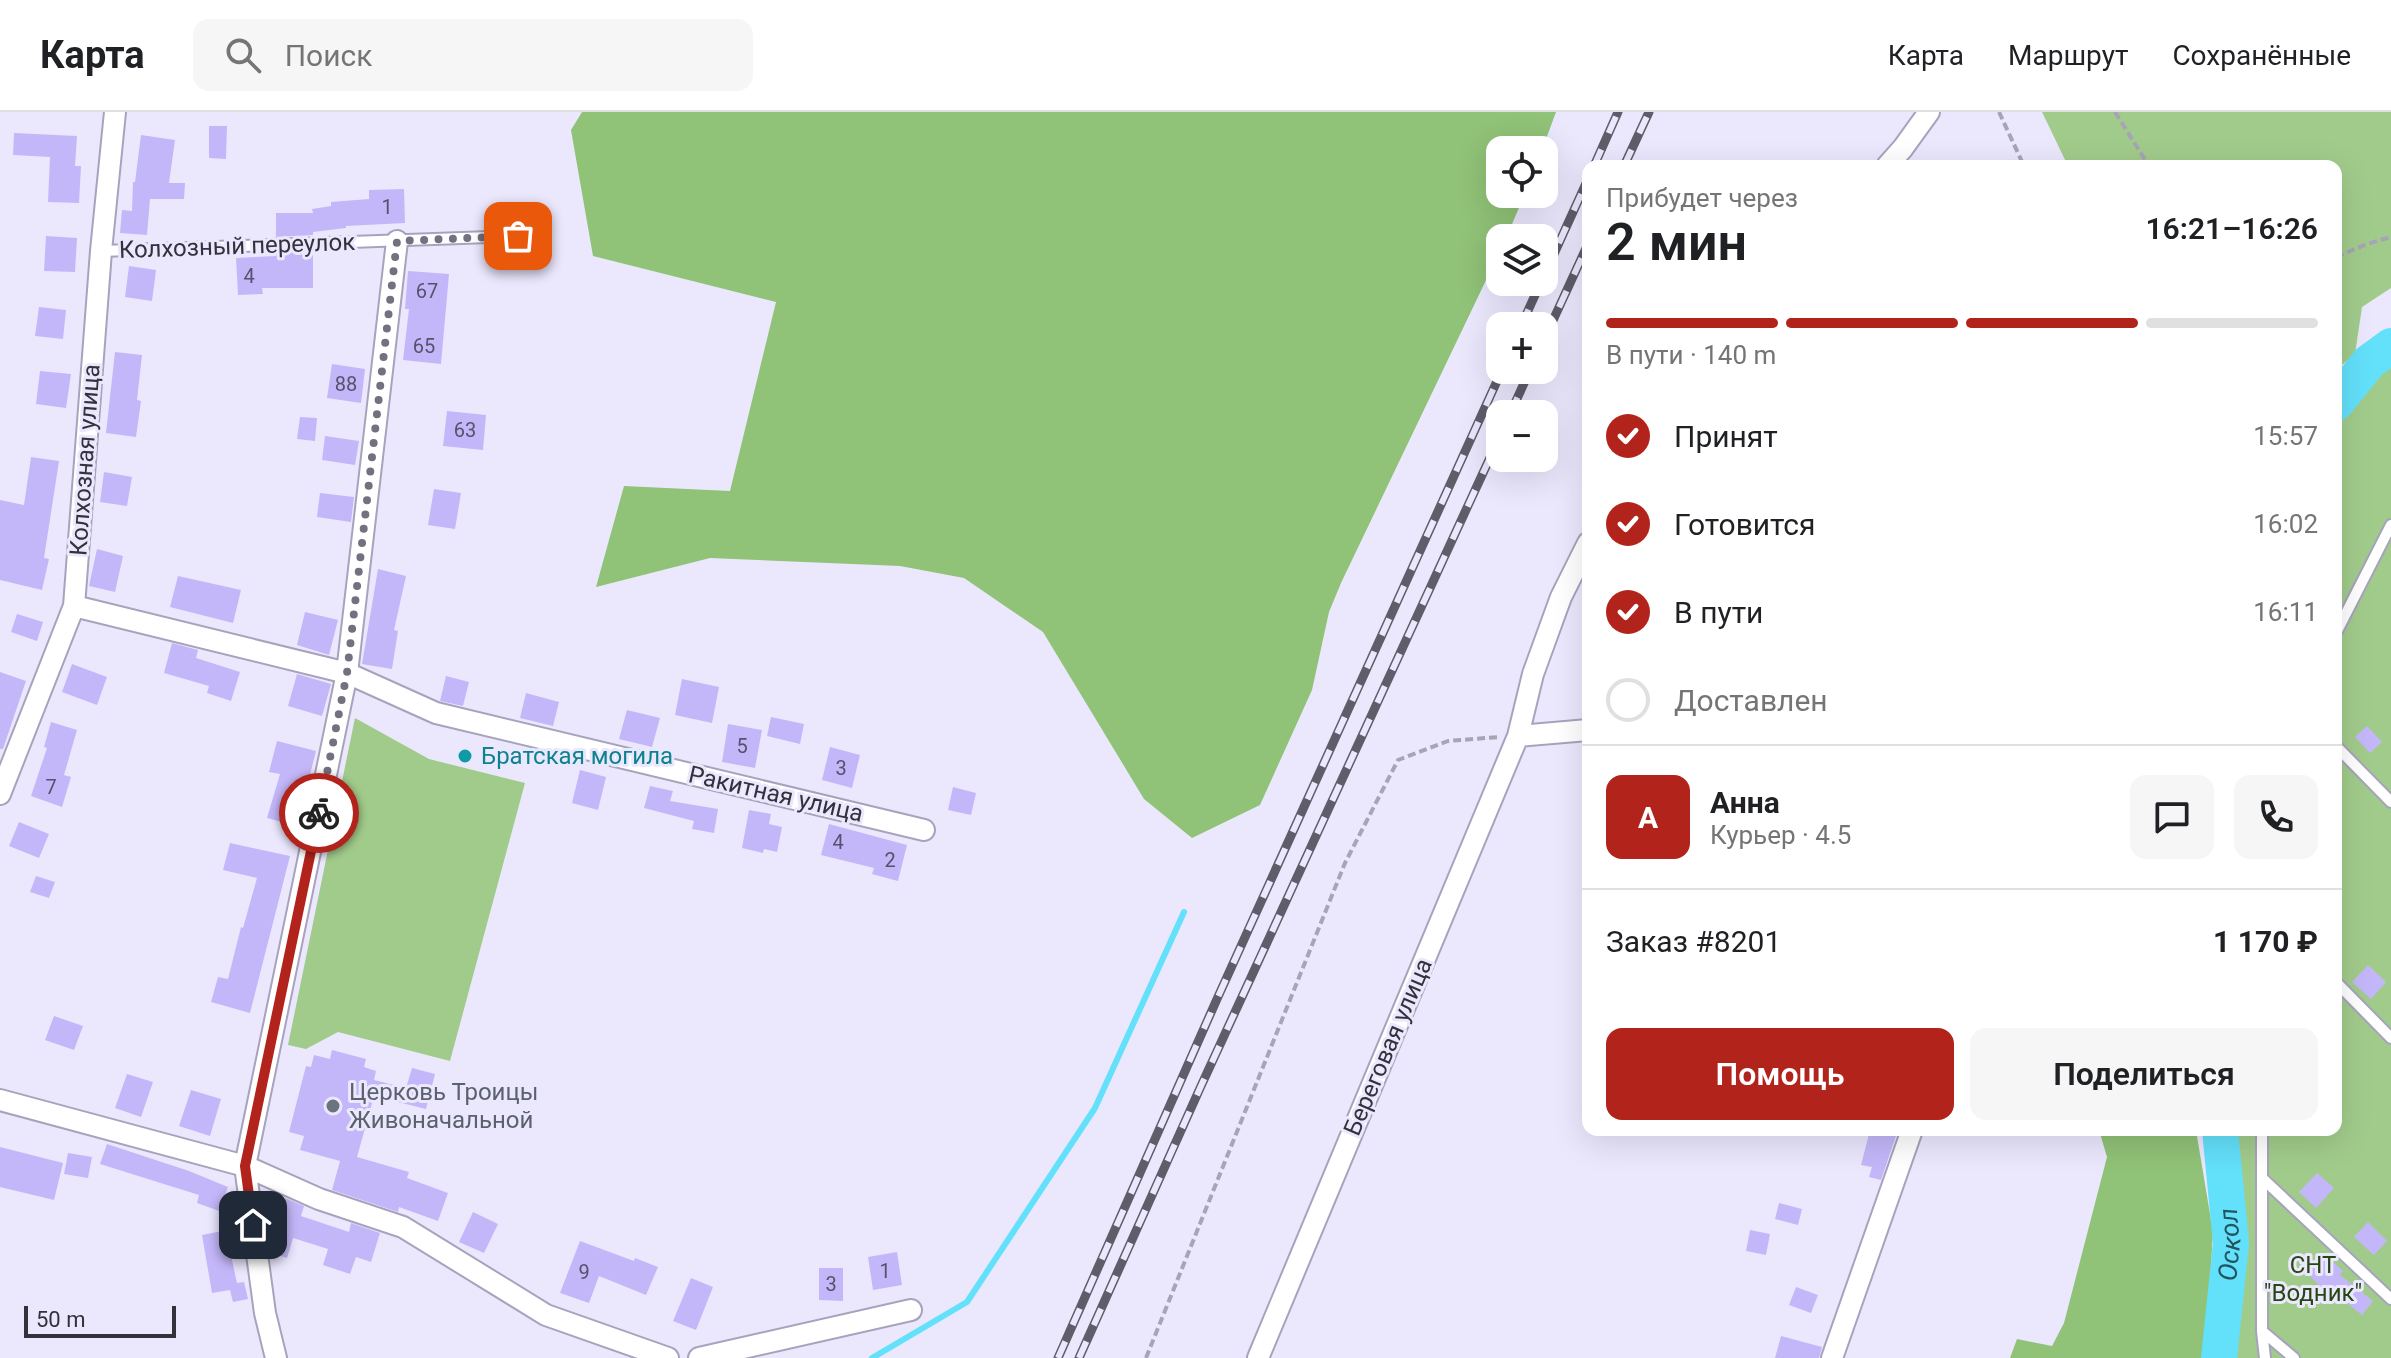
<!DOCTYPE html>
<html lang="ru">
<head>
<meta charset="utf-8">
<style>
	body { margin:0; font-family:Roboto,sans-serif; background:#f6f6f6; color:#202124; height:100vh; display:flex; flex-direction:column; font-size:30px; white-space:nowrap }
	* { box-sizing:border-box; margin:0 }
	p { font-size:26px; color:#757577 }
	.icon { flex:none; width:44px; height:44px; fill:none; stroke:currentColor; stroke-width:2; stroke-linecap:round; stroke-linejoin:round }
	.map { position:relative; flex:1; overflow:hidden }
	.details { position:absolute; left:1582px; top:48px; width:760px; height:976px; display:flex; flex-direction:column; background:#fff; border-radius:16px; box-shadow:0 8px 32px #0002 }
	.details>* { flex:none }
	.controls { position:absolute; left:1486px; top:24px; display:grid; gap:16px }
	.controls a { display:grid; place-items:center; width:72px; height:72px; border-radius:16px; background:#fff; box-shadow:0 8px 32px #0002; font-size:40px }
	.scale { position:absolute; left:24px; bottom:20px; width:152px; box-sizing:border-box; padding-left:8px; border:4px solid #33313b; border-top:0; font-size:22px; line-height:28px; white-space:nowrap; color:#33313b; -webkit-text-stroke:6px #ebe8fe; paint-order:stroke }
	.pin { position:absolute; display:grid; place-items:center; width:68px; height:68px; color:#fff; margin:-34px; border-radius:16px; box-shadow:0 4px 12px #0006 }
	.courier { position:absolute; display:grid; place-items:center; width:80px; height:80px; margin:-40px; border:6px solid #b2231b; border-radius:50%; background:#fff; color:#222; box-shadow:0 2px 10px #0007 }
	.head em { font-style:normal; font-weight:600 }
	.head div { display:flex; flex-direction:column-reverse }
	.head { display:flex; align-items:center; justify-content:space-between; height:136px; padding:0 24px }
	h1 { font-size:52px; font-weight:600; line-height:60px }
	.bar { display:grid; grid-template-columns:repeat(4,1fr); gap:12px 8px; align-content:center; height:96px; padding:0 24px }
	.bar i { height:10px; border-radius:6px; background:#e0e0e0 }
	.bar .active { background:#b2231b }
	.bar p { grid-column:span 4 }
	.line { display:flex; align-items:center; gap:20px; padding:0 24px; border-top:2px solid #e0e0e0 }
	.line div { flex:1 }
	.round { display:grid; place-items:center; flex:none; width:84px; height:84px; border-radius:16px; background:#f6f6f6 }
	ol { padding:0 24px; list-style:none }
	li { display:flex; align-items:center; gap:24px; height:88px }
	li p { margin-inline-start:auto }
	li .icon { padding:8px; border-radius:50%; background:#b2231b; color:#fff; stroke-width:4 }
	li:last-child { color:#757577 }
	li i { width:44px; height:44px; border:4px solid #e0e0e0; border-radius:50% }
	.primary-button { display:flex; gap:16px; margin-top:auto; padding:16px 24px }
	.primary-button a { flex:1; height:92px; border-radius:16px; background:#b2231b; color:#fff; font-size:32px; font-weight:600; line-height:92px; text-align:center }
	.primary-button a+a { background:#f6f6f6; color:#202124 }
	header { display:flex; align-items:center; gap:48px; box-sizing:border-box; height:112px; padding:0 40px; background:#fff; border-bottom:2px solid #e0e0e0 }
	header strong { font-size:38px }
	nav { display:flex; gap:44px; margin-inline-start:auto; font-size:28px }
	.search { width:560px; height:72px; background:#f6f6f6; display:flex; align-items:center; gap:20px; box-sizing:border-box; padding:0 28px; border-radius:16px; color:#757577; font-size:30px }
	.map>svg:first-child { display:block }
</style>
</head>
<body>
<header>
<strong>Карта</strong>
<div class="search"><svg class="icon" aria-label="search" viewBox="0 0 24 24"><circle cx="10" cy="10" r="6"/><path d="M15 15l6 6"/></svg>Поиск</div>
<nav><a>Карта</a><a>Маршрут</a><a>Сохранённые</a></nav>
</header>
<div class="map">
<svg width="2391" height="1246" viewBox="0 0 2391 1246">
	<rect width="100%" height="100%" fill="#ebe8fe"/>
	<!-- green -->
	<path fill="#a1cb8b" d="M2042,0H2391V176L2362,195L2355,242L2336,258V54H2068Z
		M2391,243V1246H2225L2238,1131L2228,1018H2336V305L2370,257Z
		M355,606L429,647L525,671L450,949L338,920L306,937L288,933Z"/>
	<!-- forest -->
	<path fill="#90c277" d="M582,0H1556L1542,38H1500V82H1525L1506,126H1500V139L1341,471L1329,500L1312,578L1260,693L1192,726L1144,687L1043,520L964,466L900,454L710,446L596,475L624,374L730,379L776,190L593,144L571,18Z
		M2099,1018H2196L2213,1120L2206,1237L2203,1246H2010L2017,1227L2052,1234L2064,1211L2107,1045Z"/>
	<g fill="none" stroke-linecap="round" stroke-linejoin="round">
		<!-- stream -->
		<path stroke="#63e0fa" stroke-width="6" d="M872,1246L967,1190L1095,996L1184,800"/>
		<!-- river -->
		<g stroke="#63e0fa" stroke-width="36">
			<path d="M2336,291L2369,250L2391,234"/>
			<path id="s1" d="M2219,1246L2231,1131L2220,1018"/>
		</g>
	</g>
	<!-- building -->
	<path fill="#c4b7f9" d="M209,14H227L226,47L209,46Z
		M14,21L77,24L75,54H81L79,91L48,90L50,45L13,43Z
		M141,23L175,28L169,71H185L184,87H150L147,123L120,121L122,98L132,99L133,70H135Z
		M404,77L405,111L346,114V116L313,120V123L276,125V101H313L312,97L331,94V90L369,87V78Z
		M46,124L77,126L75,160L44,159Z
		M313,139V176H262L263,182L238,183L236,146L276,144V141Z
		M129,154L156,158L152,189L125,185Z
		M408,159L449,162L441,252L403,248L409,197H405Z
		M39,195L66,198L63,227L35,224Z
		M115,240L142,243L137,288L141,289L136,325L106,321Z
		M332,252L365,257L361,291L327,286Z
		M40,259L71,262L66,296L36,292Z
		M447,299L486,303L483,338L443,334Z
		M300,305L317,306L315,329L297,327Z
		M325,324L359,329L355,353L322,348Z
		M31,345L59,349L44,446L49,447L42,478L0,468V388L24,393Z
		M104,360L132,365L127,394L100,390Z
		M434,377L461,381L455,417L428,413Z
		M320,381L354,385L351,410L317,405Z
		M97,437L123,444L115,480L89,474Z
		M378,457L406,464L394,518L398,519L392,557L362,552Z
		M178,464L241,478L233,511L170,495Z
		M305,500L338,508L329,543L297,533Z
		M17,502L43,510L37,529L11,520Z
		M172,531L198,538L196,546L240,560L231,589L207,581L209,574L164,561Z
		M72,552L107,565L97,593L62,580Z
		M0,560L26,569L3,637H0Z
		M297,562L331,572L322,604L288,594Z
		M446,564L469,570L463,594L440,589Z
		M682,567L719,575L712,611L675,603Z
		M526,581L559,590L553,614L520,606Z
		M627,598L660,606L652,635L619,627Z
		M771,605L804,612L800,632L767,624Z
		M51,610L77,618L64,663L71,665L62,695L31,684L47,636L44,635Z
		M728,612L762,618L755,656L722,650Z
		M2367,614L2382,630L2370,641L2355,625Z
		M277,629L316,639L304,686L308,687L300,715L267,706L280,662L269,660Z
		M830,635L860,643L852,676L822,668Z
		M580,658L606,665L598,698L572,691Z
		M650,674L673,679L670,689L718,697L714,721L692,717L694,709L644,696Z
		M953,675L976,681L971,703L948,698Z
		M749,698L771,702L769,712L782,715L777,740L764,737L763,741L742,736Z
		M19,710L49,722L39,746L9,734Z
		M829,712L907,733L898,769L872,762L874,756L821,743Z
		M230,731L290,744L250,901L211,890L218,865L228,867L241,815L243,816L257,766L223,758Z
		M36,764L55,770L49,786L30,780Z
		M2368,853L2386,870L2371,887L2352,870Z
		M54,904L83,914L74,938L45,928Z
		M332,938L366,947L364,955L376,959L374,968L406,976L412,956L435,962L426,997L374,984L357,1045L409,1060L407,1066L448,1081L438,1109L399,1095L398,1100L332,1078L340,1049L300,1038L304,1024L289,1020L306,954L311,955L314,943L330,947Z
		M127,962L153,970L141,1005L115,996Z
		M191,978L221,987L210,1024L179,1014Z
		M1870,1018H1898L1881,1068L1869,1065L1872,1055L1861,1053Z
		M107,1032L189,1059L228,1075L219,1099L197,1091L199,1083L100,1052Z
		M0,1035L63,1051L54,1088L0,1075Z
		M68,1041L92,1045L88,1066L64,1062Z
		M2317,1061L2334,1076L2316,1096L2299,1080Z
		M285,1086L304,1094L301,1104L349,1120L351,1111L380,1121L371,1150L356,1145L350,1162L323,1153L328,1137L293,1126L287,1146L270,1140L269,1135Z
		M1779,1091L1802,1097L1798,1113L1775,1107Z
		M473,1100L498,1112L484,1141L459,1130Z
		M2368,1110L2387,1129L2374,1143L2354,1125Z
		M232,1117L237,1138L230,1139L237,1171L244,1170L248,1187L233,1190L230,1178L212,1181L202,1123Z
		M1750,1118L1770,1122L1766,1143L1746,1139Z
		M580,1129L634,1149L635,1146L658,1155L646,1183L599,1164L589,1191L560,1181Z
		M897,1140L902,1173L873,1178L868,1145Z
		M2324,1142L2343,1159L2340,1163L2373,1189L2362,1203L2328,1176L2325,1179L2307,1161Z
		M819,1156H843V1189L819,1188Z
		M691,1166L713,1175L696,1218L673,1209Z
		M1796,1175L1818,1183L1811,1201L1789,1193Z
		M1781,1224L1822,1235L1819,1246H1775Z"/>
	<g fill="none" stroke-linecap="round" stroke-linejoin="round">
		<!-- lane casing -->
		<g stroke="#a7a3bd" stroke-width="14">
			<path id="lane" d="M101,139L518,124
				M2336,521L2391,413
				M2336,634L2391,690
				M2336,870L2391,926
				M2262,1018V1219L2265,1246
				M2263,1067L2391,1187
				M2262,1219L2294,1246"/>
		</g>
		<!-- street casing -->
		<g stroke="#a7a3bd" stroke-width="24">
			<path id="street" d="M1887,54L1903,36L1929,0
				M74,494L347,561L436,601L924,718
				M1518,624L1588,618
				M0,682L74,494L101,139L115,0
				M0,988L245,1054L319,1087L403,1115L546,1203L668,1246
				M276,1246L265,1201L245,1054L347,561L397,129
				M699,1246L911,1198
				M1258,1246L1518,624L1533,562L1561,485L1588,431
				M1832,1246L1912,1018"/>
		</g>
		<!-- path -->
		<path stroke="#a6a4b5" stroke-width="4" stroke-dasharray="8 4" stroke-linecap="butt" d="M1999,0L2024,54
			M2115,0L2149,54
			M2336,145L2367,132L2391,125
			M1146,1246L1345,751L1398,648L1448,629L1499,625"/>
		<!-- lane -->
		<use href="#lane" stroke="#fff" stroke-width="10"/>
		<!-- street -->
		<use href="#street" stroke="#fff" stroke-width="20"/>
		<!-- rail casing -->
		<g stroke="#5f5d6a" stroke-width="9">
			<path id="rail" d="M1594,54L1618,0
				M1624,54L1649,0
				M1544,164L1588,67
				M1521,214L1541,170
				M1544,228L1588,132
				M1510,302L1530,258
				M1058,1246L1217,887L1502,258
				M1079,1246L1201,974L1500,324"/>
		</g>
		<!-- rail -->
		<use href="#rail" stroke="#ebe8fe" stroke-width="6" stroke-dasharray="18" stroke-linecap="butt"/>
	</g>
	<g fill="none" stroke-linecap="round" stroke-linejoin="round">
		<!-- done -->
		<path stroke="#73717f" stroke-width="8" stroke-dasharray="0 14.4" d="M319,701L347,561L397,129L518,124"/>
		<!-- route -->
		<path stroke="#b2231b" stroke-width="10" d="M253,1113L245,1054L319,701"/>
	</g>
	<!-- markers -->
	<circle fill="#0f9aa8" stroke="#ebe8fe" stroke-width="3" cx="465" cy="644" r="8"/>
	<circle fill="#6b7280" stroke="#ebe8fe" stroke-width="3" cx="333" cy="994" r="8"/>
	<g text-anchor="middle" stroke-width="6" stroke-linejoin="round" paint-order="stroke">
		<!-- number labels -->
		<g font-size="20" fill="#57526a">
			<text x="387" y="102">1</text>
			<text x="249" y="171">4</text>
			<text x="427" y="186">67</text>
			<text x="424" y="241">65</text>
			<text x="346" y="279">88</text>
			<text x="465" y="325">63</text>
			<text x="742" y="641">5</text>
			<text x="841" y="663">3</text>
			<text x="51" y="682">7</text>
			<text x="838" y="737">4</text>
			<text x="890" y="755">2</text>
			<text x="885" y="1166">1</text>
			<text x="584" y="1167">9</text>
			<text x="831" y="1179">3</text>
		</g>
		<!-- street labels -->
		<g font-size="24" fill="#33313b" stroke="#ebe8fe">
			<text transform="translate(237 134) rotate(-2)" y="8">Колхозный переулок</text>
			<text transform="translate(85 348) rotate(-86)" y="8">Колхозная улица</text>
			<text transform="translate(776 682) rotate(13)" y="8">Ракитная улица</text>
			<text transform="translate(1388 935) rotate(-67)" y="8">Береговая улица</text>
		</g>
		<!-- culture labels -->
		<g font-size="24" fill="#0d838f" stroke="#ebe8fe" text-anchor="start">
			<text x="481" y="652">Братская могила</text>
		</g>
		<!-- worship labels -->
		<g font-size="24" fill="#5b616d" stroke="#ebe8fe" text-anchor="start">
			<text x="349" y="988">Церковь Троицы<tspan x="349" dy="28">Живоначальной</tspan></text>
		</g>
		<!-- park labels -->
		<g font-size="24" fill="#264612" stroke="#ebe8fe">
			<text x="2313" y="1161">СНТ<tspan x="2313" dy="28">"Водник"</tspan></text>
		</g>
		<!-- water labels -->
		<g font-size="26" font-style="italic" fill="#215661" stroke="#ebe8fe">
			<text dy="9" stroke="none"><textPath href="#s1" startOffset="114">Оскол</textPath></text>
		</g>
	</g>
</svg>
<div class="controls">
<a><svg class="icon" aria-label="locate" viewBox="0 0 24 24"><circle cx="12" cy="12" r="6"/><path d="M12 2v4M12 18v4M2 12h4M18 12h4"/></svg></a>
<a><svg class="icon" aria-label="layers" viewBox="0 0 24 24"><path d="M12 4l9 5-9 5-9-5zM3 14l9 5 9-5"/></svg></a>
<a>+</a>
<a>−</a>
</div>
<div class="scale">50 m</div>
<div class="pin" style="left:518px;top:124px;background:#ea580c"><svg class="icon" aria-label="bag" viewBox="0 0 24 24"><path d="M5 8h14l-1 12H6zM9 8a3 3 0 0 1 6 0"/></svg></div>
<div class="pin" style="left:253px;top:1113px;background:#1f2937"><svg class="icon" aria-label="home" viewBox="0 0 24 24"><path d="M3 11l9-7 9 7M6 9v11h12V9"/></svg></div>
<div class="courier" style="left:319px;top:701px"><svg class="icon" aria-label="bike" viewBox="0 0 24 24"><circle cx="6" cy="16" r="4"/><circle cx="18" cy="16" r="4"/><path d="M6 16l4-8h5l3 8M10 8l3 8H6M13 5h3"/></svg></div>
<section class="details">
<div class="head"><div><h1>2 мин</h1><p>Прибудет через</p></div><em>16:21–16:26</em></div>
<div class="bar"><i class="active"></i><i class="active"></i><i class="active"></i><i></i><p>В пути · 140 m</p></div>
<ol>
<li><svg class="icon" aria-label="check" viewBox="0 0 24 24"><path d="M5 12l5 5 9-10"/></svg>Принят<p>15:57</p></li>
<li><svg class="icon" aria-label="check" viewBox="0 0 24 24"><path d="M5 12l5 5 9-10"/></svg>Готовится<p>16:02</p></li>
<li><svg class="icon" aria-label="check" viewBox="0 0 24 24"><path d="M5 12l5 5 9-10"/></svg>В пути<p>16:11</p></li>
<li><i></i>Доставлен</li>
</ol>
<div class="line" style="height:144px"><b class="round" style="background:#b2231b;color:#fff">А</b><div><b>Анна</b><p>Курьер · 4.5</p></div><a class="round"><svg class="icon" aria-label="chat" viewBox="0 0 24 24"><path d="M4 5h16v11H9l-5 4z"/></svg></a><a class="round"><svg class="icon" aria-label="phone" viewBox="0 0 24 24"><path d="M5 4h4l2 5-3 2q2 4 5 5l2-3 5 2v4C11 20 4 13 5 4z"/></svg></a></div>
<div class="line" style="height:104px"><div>Заказ #8201</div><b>1 170 ₽</b></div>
<div class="primary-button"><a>Помощь</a><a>Поделиться</a></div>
</section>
</div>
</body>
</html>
